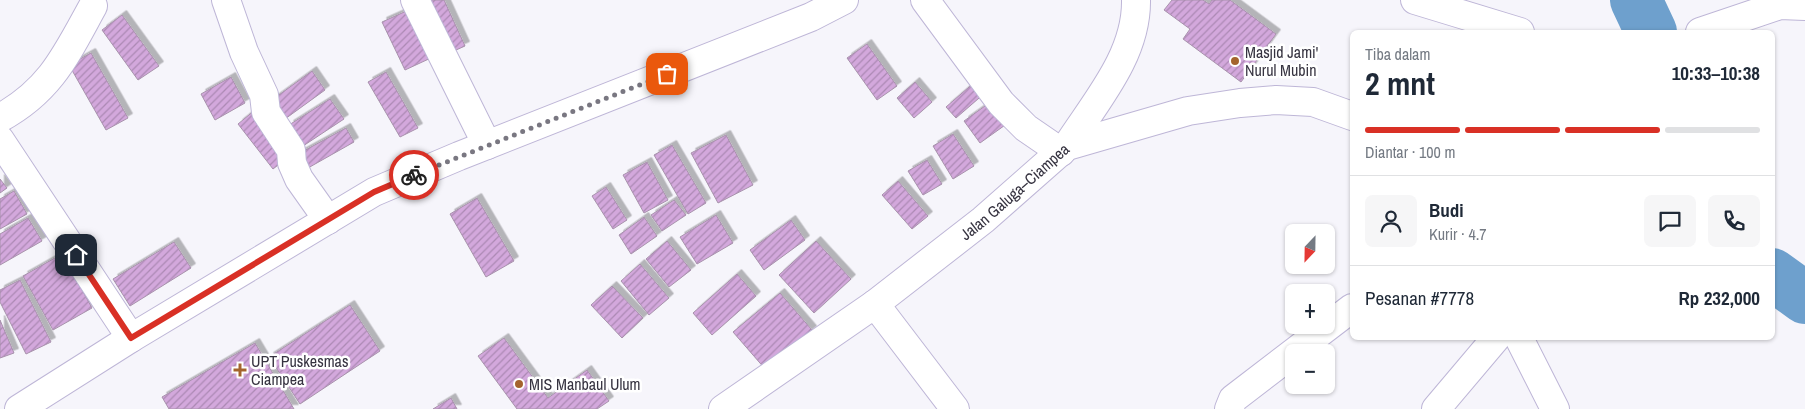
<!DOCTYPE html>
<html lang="id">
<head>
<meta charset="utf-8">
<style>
	body { margin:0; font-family:"Archivo Narrow",sans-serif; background:#f6f6f7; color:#1f2937; height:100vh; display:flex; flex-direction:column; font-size:19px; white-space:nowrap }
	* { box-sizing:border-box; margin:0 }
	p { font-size:16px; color:#747a83 }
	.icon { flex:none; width:28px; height:28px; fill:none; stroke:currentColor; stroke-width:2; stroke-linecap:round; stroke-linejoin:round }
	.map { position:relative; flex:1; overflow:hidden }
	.sheet { position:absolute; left:1350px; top:30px; width:425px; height:310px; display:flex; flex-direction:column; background:#fff; border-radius:8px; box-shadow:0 1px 4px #0004 }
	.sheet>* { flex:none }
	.needle { width:32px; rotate:202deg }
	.controls { position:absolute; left:1285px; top:224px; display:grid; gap:10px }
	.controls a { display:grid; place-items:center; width:50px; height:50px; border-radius:8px; background:#fff; box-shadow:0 1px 4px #0004; font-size:25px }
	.pin { position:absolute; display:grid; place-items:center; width:42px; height:42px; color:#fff; margin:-21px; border-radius:10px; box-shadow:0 2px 8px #0006 }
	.courier { position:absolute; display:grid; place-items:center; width:50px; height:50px; margin:-25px; border:4px solid #d93025; border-radius:50%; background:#fff; color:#222; box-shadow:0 1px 6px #0007 }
	.headline em { font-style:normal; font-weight:700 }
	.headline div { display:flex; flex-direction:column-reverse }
	.headline { display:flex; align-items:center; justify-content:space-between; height:85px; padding:0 15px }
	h1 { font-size:32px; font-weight:700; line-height:38px }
	.bar { display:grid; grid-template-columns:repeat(4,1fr); gap:8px 5px; align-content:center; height:60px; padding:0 15px }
	.bar i { height:6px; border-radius:4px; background:#e0e1e3 }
	.bar .active { background:#d93025 }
	.bar p { grid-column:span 4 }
	.line { display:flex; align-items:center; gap:12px; padding:0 15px; border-top:1px solid #e0e1e3 }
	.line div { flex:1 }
	.round { display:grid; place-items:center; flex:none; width:52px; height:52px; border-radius:8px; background:#f6f6f7 }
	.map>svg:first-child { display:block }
</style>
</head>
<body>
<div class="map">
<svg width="1805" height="409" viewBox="0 0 1805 409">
	<defs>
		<pattern id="building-hatch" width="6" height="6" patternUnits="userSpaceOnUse" patternTransform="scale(1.25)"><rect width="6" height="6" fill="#d3a8dc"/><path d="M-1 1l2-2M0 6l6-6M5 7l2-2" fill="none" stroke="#ac89b4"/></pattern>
		<filter id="shadow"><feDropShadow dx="4.5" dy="-4.5" stdDeviation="0" flood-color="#0004"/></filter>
	</defs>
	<rect width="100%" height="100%" fill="#f6f5fb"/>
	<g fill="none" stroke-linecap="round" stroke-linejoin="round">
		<!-- river -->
		<path stroke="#6ea0cd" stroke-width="52" d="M1636,0L1651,32
			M1772,274L1805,298"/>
	</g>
	<!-- building -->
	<path fill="url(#building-hatch)" stroke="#a892ac" filter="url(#shadow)" d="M423,0H444L465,46L447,54Z
		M1172,0H1203L1209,4L1212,0H1230L1276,34L1241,82L1183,39L1190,29L1164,10Z
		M411,9L433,57L405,70L382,22Z
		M122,15L159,66L138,80L102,30Z
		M867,44L897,86L877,100L847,58Z
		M91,53L128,118L106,130L69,65Z
		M312,71L325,90L285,119L272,100Z
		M386,72L418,128L400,137L368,82Z
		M231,77L245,103L215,120L201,94Z
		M976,81L986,92L956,118L946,107Z
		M915,82L932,102L914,118L897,98Z
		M330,99L344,119L303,146L289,125Z
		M992,101L1008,123L980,143L964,121Z
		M255,110L291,155L273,169L238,124Z
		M346,128L354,142L308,168L300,153Z
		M953,134L974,166L953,179L933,146Z
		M726,135L753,185L718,203L691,153Z
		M672,145L706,203L688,214L654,155Z
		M927,160L942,184L923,195L908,171Z
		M647,162L668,200L644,213L623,175Z
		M0,179L7,188L0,193Z
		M898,181L928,216L912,229L882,195Z
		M606,187L627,220L613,229L592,196Z
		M14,191L27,214L0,229V199Z
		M477,198L514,261L486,277L450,214Z
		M674,200L686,215L662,231L651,215Z
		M716,215L733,243L697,264L680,237Z
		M644,217L657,236L631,254L619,235Z
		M28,218L42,241L0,265V234Z
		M791,220L805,240L764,270L750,250Z
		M667,241L691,270L669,287L646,259Z
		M816,241L851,279L814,313L779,275Z
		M174,242L191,268L130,306L113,279Z
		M62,254L92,308L53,330L23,276Z
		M640,264L669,298L649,315L621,281Z
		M737,274L756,296L712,335L693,313Z
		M20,280L51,342L26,354L0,302V290Z
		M612,286L643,318L622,338L591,305Z
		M780,293L812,330L766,370L733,332Z
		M350,305L380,351L300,404L269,357Z
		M0,320L14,353L0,358Z
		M504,338L548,398L587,370L609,401L597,409H517L478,356Z
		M255,343L294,409H169L162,397Z
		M451,398L457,409H433Z"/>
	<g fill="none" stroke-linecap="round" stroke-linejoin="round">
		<!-- minor casing -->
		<g stroke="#beb6d7" stroke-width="30">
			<g id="minor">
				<path d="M226,0L244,52L264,95L266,112L291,150L292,163L299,179L328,220"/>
				<path d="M415,0L487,145"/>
				<path d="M925,0L1001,103L1026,128L1061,152"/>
				<path d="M1415,0L1520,32"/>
				<path d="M1700,32L1780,5L1805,6"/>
				<path d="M0,118C51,90 66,55 93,6"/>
				<path d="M0,140L131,338"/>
				<path d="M1067,146C1096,101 1137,55 1136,0"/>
				<path d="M875,304L955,409"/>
				<path d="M1519,338L1555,409"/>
				<path id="s1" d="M723,409L875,304L983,220L1067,146L1188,111L1240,103L1276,100L1313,102L1352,116"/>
				<path d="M1229,409L1233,399L1352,308"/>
				<path d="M1436,409L1496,338"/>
			</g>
		</g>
		<!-- major casing -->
		<g stroke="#beb6d7" stroke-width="30">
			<path id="major" d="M19,409L131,338L374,192L459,156L811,17L844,0"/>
		</g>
		<!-- minor -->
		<use href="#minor" stroke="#fff" stroke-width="28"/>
		<!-- major -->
		<use href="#major" stroke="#fff" stroke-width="28"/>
	</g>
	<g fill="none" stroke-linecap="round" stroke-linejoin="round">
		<!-- done -->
		<path stroke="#797781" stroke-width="5" stroke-dasharray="0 9" d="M414,175L667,74"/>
		<!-- route -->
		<path stroke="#d93025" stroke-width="6" d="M76,255L131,338L374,192L414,175"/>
	</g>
	<!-- markers -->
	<g fill="#a4642d" stroke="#fff" stroke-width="2">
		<circle cx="1235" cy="61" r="5"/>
		<path d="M237.5 362.5h5v5h5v5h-5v5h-5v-5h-5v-5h5z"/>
		<circle cx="519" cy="384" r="5"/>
	</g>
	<g text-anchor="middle" stroke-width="5" stroke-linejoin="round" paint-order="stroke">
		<!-- poi labels -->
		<g font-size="16" fill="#363340" stroke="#fff" text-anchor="start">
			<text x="1245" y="58">Masjid Jami'<tspan x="1245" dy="18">Nurul Mubin</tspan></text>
			<text x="251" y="367">UPT Puskesmas<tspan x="251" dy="18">Ciampea</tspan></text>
			<text x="529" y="390">MIS Manbaul Ulum</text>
		</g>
		<!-- street labels -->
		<g font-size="16" fill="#363340" stroke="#fff">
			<text dy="6" stroke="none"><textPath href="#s1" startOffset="364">Jalan Galuga–Ciampea</textPath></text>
		</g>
	</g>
</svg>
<div class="controls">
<a><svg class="needle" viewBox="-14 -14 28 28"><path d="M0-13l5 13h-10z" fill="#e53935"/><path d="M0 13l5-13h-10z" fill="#747a83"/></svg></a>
<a>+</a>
<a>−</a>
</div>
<div class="pin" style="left:667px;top:74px;background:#ea580c"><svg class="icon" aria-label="bag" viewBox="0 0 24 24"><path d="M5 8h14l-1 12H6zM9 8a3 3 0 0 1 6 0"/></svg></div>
<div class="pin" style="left:76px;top:255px;background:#1f2937"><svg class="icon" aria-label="home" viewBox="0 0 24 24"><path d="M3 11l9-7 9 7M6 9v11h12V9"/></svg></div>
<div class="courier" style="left:414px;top:175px"><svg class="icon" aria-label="bike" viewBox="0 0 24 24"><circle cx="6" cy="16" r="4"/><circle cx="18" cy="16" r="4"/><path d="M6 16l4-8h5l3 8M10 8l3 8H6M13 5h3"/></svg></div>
<section class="sheet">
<div class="headline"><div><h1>2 mnt</h1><p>Tiba dalam</p></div><em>10:33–10:38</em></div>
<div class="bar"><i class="active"></i><i class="active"></i><i class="active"></i><i></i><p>Diantar · 100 m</p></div>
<div class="line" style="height:90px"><a class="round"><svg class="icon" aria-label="person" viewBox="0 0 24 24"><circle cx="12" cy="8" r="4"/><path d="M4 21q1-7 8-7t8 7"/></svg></a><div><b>Budi</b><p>Kurir · 4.7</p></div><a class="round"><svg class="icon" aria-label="chat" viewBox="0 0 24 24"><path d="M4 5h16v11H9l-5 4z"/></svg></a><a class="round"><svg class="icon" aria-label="phone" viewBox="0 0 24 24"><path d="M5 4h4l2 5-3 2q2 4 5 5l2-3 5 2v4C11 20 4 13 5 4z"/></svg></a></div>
<div class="line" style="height:65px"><div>Pesanan #7778</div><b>Rp 232,000</b></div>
</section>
</div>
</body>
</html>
